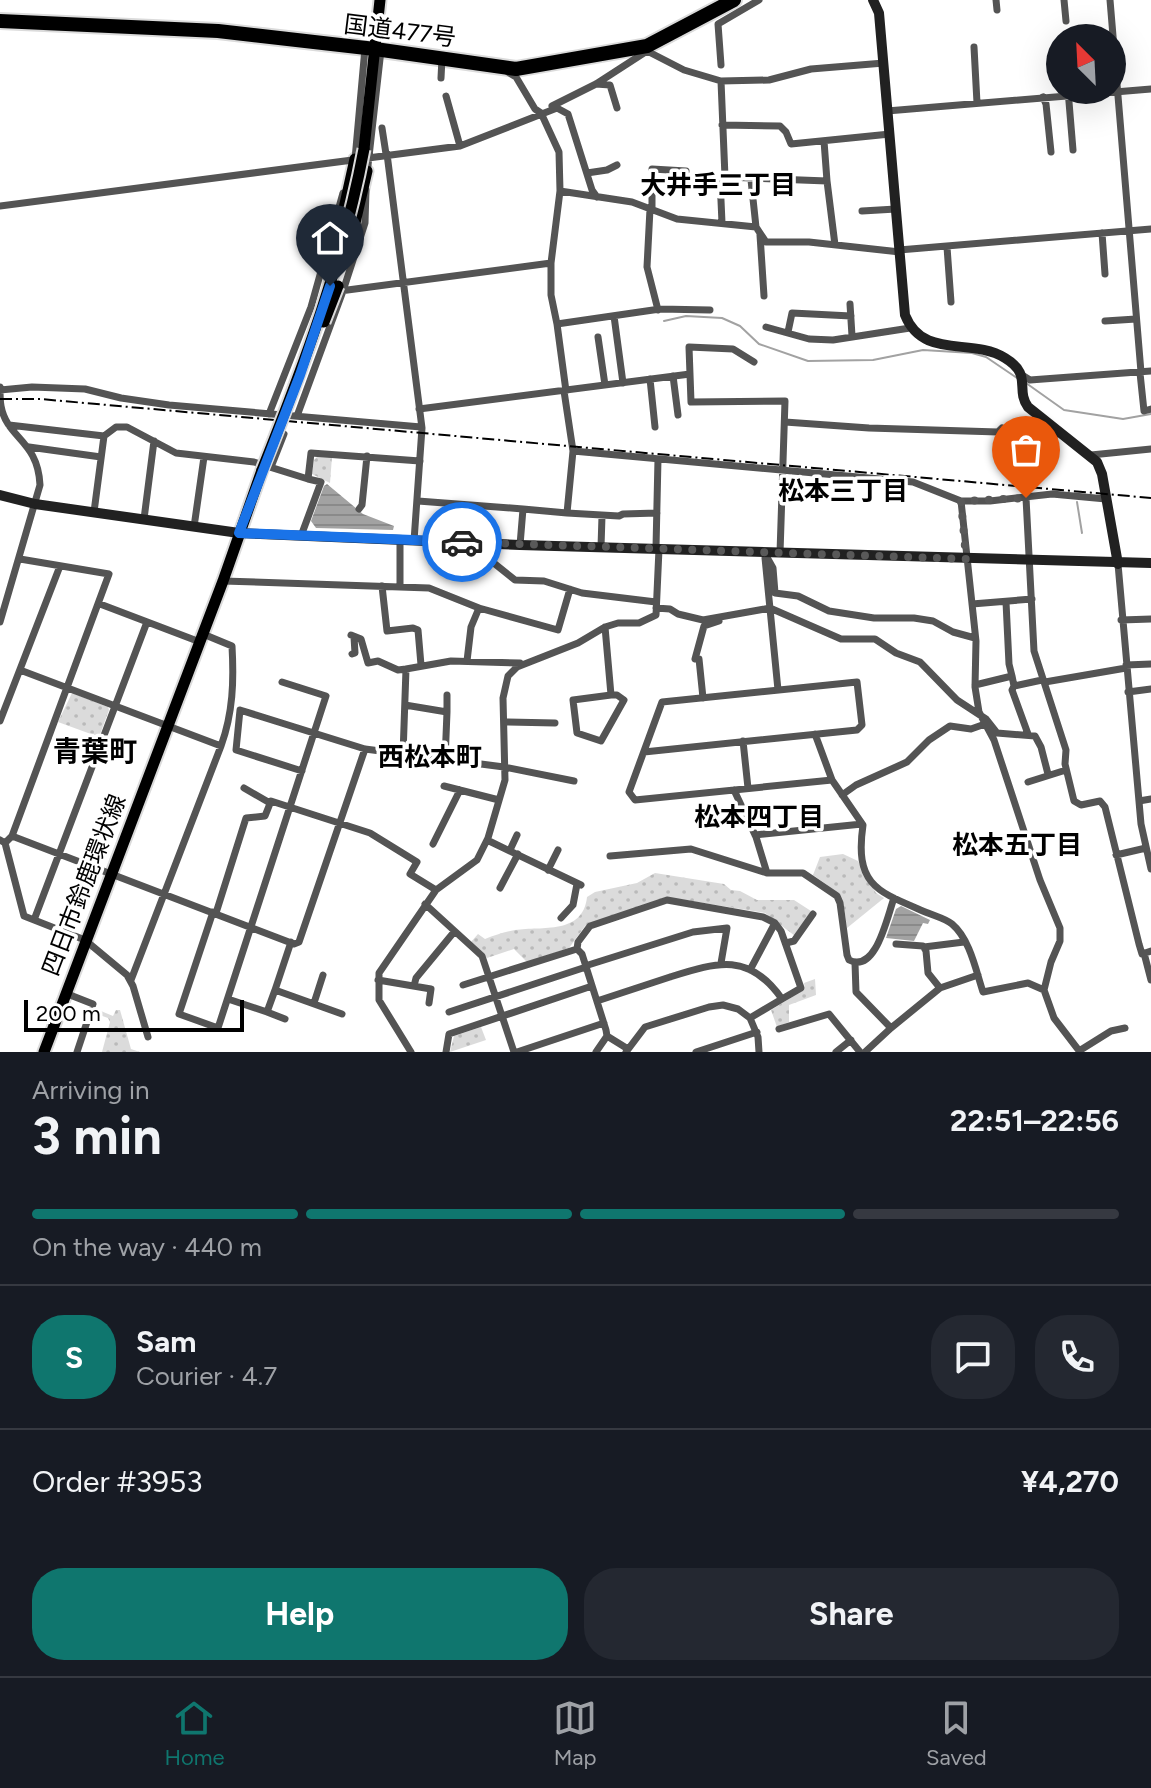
<!DOCTYPE html>
<html lang="en">
<head>
<meta charset="utf-8">
<style>
	body { margin:0; font-family:Figtree,"Noto Sans JP",sans-serif; background:#242831; color:#f1f3f6; height:100vh; display:flex; flex-direction:column; font-size:30px; white-space:nowrap }
	* { box-sizing:border-box; margin:0 }
	p { font-size:26px; color:#9ea1a6 }
	.icon { flex:none; width:44px; height:44px; fill:none; stroke:currentColor; stroke-width:2; stroke-linecap:round; stroke-linejoin:round }
	.map { position:relative; height:1052px; overflow:hidden }
	.side { display:flex; flex-direction:column; background:#171b24; flex:1 }
	.side>* { flex:none }
	.needle { width:52px; rotate:336deg }
	.buttons { position:absolute; left:1046px; top:24px; display:grid; gap:16px }
	.buttons a { display:grid; place-items:center; width:80px; height:80px; border-radius:50%; background:#171b24; box-shadow:0 8px 32px #0002; font-size:40px }
	.scale { position:absolute; left:24px; bottom:20px; width:220px; box-sizing:border-box; padding-left:8px; border:4px solid #000; border-top:0; font-size:22px; line-height:28px; white-space:nowrap; color:#000; -webkit-text-stroke:6px #fff; paint-order:stroke }
	.pin { position:absolute; display:grid; place-items:center; width:68px; height:68px; color:#fff; margin:-82px -34px; border-radius:50% 50% 50% 0; rotate:-45deg; box-shadow:0 0 8px #0007 }
	.pin .icon { rotate:45deg }
	.courier { position:absolute; display:grid; place-items:center; width:80px; height:80px; margin:-40px; border:6px solid #1a73e8; border-radius:50%; background:#fff; color:#222; box-shadow:0 2px 10px #0007 }
	.headline em { font-style:normal; font-weight:700 }
	.headline div { display:flex; flex-direction:column-reverse }
	.headline { display:flex; align-items:center; justify-content:space-between; height:136px; padding:0 32px }
	h1 { font-size:52px; font-weight:700; line-height:60px }
	.bar { display:grid; grid-template-columns:repeat(4,1fr); gap:12px 8px; align-content:center; height:96px; padding:0 32px }
	.bar i { height:10px; border-radius:6px; background:#363941 }
	.bar .active { background:#0f766e }
	.bar p { grid-column:span 4 }
	.line { display:flex; align-items:center; gap:20px; padding:0 32px; border-top:2px solid #363941 }
	.line div { flex:1 }
	.round { display:grid; place-items:center; flex:none; width:84px; height:84px; border-radius:32px; background:#242831 }
	.primary-button { display:flex; gap:16px; margin-top:auto; padding:16px 32px }
	.primary-button a { flex:1; height:92px; border-radius:32px; background:#0f766e; color:#fff; font-size:32px; font-weight:700; line-height:92px; text-align:center }
	.primary-button a+a { background:#242831; color:#f1f3f6 }
	.tab-bar { display:flex; justify-content:space-around; align-items:center; height:112px; border-top:2px solid #363941; background:#171b24; font-size:22px; color:#9ea1a6 }
	.tab-bar a { display:grid; justify-items:center; gap:4px }
	.tab-bar .active { color:#0f766e }
	.map>svg:first-child { display:block }
</style>
</head>
<body>
<div class="map">
<svg width="1151" height="1052" viewBox="0 0 1151 1052">
	<defs>
		<pattern id="park-dots" width="8" height="8" patternUnits="userSpaceOnUse" patternTransform="scale(2)"><rect width="8" height="8" fill="#dbdbdb"/><path d="M2 2h.1M6 6h.1" fill="none" stroke="#bababa" stroke-width="1.8" stroke-linecap="round"/></pattern>
		<pattern id="water-rules" width="6" height="5" patternUnits="userSpaceOnUse" patternTransform="scale(2)"><rect width="6" height="5" fill="#a2a2a2"/><path d="M0 2.5h6" fill="none" stroke="#8a8a8a"/></pattern>
	</defs>
	<rect width="100%" height="100%" fill="#fff"/>
	<!-- park -->
	<path fill="url(#park-dots)" d="M318,456L332,457L330,483L312,474L314,460Z
		M72,693L108,707L109,710L99,737L58,722Z
		M843,854L858,861L876,893L884,898L847,928C843,893 841,895 813,875L820,857Z
		M655,873L724,884L731,890L740,891L757,900H794L811,911L795,936L765,913L666,897L585,926L569,948L527,962L514,949L487,958L471,942L478,934L485,939C495,935 505,932 515,930C542,926 583,935 587,897L595,892L637,883Z
		M815,979L816,995L789,1005V1022L777,1027L771,1010L805,989L804,983Z
		M96,1009L113,1016L116,1010H120L131,1049L140,1052H102L110,1022L108,1018L94,1013Z
		M481,1027L486,1040L450,1052L454,1036Z"/>
	<!-- water -->
	<path fill="url(#water-rules)" d="M327,484L363,514L394,526L393,530L316,528L311,521L324,486Z
		M901,906L930,920L928,924L923,923L914,941L886,938L896,909Z"/>
	<g fill="none" stroke-linecap="round" stroke-linejoin="round">
		<!-- stream -->
		<path stroke="#a2a2a2" stroke-width="2" d="M664,321L686,316L722,318L740,326L759,344L808,361L873,360L923,350L972,353L986,357L1017,378
			M1026,383L1064,410L1123,419L1151,414
			M1077,502L1082,533"/>
		<!-- primary casing -->
		<g stroke="#dbdbdb" stroke-width="15">
			<path id="primary" d="M364,149L380,0
				M335,249L355,159
				M348,253L367,171
				M44,1052L223,581L262,470"/>
		</g>
		<!-- highway casing -->
		<g stroke="#dbdbdb" stroke-width="18">
			<path id="highway" d="M0,21L218,31L375,49L516,69L647,46L734,0"/>
		</g>
		<!-- street -->
		<path stroke="#545454" stroke-width="7" d="M996,0L997,10
			M1064,0L1066,21
			M1110,0L1141,372
			M974,47L977,103
			M647,51L684,70L721,81L769,80L811,69L884,63
			M721,65L718,24L759,0
			M508,72L516,77L535,109L541,113L559,152L560,191L551,263V295L557,324L566,391
			M441,78L442,58
			M721,81L725,177L827,181L835,245
			M596,84L610,85L617,108
			M1068,90L1073,150
			M446,96L460,146
			M1043,97L1046,104L1051,152
			M552,106L596,84L647,51
			M887,111L1151,89
			M722,125L780,126L786,132L791,144L890,134
			M382,128L386,154
			M824,141L827,181
			M387,154L422,428L414,541
			M355,159L365,48
			M587,173L607,170L617,165
			M367,174L381,50
			M751,180L756,227
			M560,191L632,202L677,219L756,227L766,242H809L900,252
			M0,206L460,146L557,108L568,114L592,190L597,197
			M650,209L647,267L658,310
			M652,210V169L686,171
			M862,211L896,209
			M722,223L720,178L721,175L725,177
			M1102,233L1105,274
			M760,235L764,296
			M947,247L951,302
			M899,250L1151,229
			M340,291L551,263
			M850,304L852,336
			M614,316L623,383
			M1105,321L1136,319
			M557,324L660,309L710,310
			M766,327L809,339L833,340L910,328
			M788,332L792,313L851,316
			M598,337L605,385
			M754,362L733,349L689,347L691,402L785,401L780,553
			M1140,373L1144,411L1151,409
			M1022,375L1030,380L1151,371
			M673,376L678,415
			M650,379L655,427
			M0,387C0,393 0,401 1,406C7,439 38,440 40,485L0,622
			M0,390L32,387L85,389L121,398L169,405L421,427
			M564,391L573,451
			M419,409L690,374
			M269,414L311,307L343,193
			M297,416L343,291L365,223L366,190
			M785,422L869,428L998,432L1002,428
			M9,425L104,436
			M29,447L101,457
			M1091,455L1151,449
			M1047,466L1056,429
			M271,467L284,434
			M1026,498L1034,651L1066,750L1065,764L1074,801L1081,805L1100,801L1105,807L1139,944L1142,954L1151,951
			M418,501L523,509
			M961,501L976,641L975,687L979,712L994,740L1040,880L1060,928V941L1051,962L1044,990L1054,1018L1080,1052
			M359,509L362,505L367,456
			M94,512L104,436L116,427H127L176,453L254,462L308,479L311,453L420,461
			M567,513L619,516L623,514L657,513
			M144,519L154,441
			M194,527L204,457
			M301,536L321,482L308,479
			M470,544L515,580L544,581L582,593L656,602
			M520,545L523,509L567,513L573,451L913,482L961,501H990L1052,494L1106,499
			M601,547L602,516
			M656,548L658,459
			M764,552L773,568L775,593L798,596L829,611L874,618H914L933,621L953,632L975,638
			M765,558L778,690
			M1118,564L1141,824L1151,869
			M223,581L429,588L479,608L558,630L570,589
			M382,586L387,631L413,628L418,630L421,665
			M400,587V540
			M1006,602L1009,664L1012,676
			M100,604L200,642
			M972,604L1032,599
			M656,608L670,609L678,614L703,620L770,608L841,639H875L896,653L920,662L957,700L986,719L997,733L1035,736L1041,747L1048,774
			M1121,620L1151,619
			M605,627L611,695L573,700L577,733L601,741L624,700L617,695H611
			M351,635L361,639L368,663L378,661L398,670L406,669
			M352,654L355,653L354,637
			M695,659L704,626L719,621
			M699,659L703,698
			M467,661L471,627L479,608
			M1126,665L1151,664
			M20,670L221,746
			M1045,682L1126,668
			M975,685L1012,676L1014,686L1042,680
			M1014,686L1012,690L1028,734
			M1128,692L1151,689
			M447,695V712
			M405,705L447,712L445,761
			M0,721L60,566
			M504,722L555,723
			M815,734L832,780
			M743,741L748,788
			M644,752L857,730L862,725L857,682L662,702L629,792L635,800L832,780L863,825C854,887 879,892 928,913C935,916 946,919 952,924C970,939 976,971 983,992L1028,983L1044,990
			M403,755L406,669L451,661L520,663
			M302,771L236,750L240,710L365,749L504,767L574,781
			M1028,782L1066,770
			M444,786L499,800
			M244,788L270,803
			M734,790L756,837L767,873
			M842,795L856,785L907,762L929,740L950,726L971,729L985,724
			M1139,801L1151,799
			M755,835L862,824
			M12,836L294,944L299,942L365,749
			M0,840L5,843L24,916L85,940L127,975L133,986L148,1037
			M487,840L581,885
			M5,843L12,836L109,574L20,559
			M433,844L460,790
			M510,850L517,835
			M1116,855L1146,848
			M610,856L691,849L767,873H803L837,896L840,903L847,955L849,960C876,974 887,917 894,898
			M548,870L558,850
			M500,888L518,854
			M425,904L482,956L514,1052
			M213,912L179,1014L218,1028L326,696L282,682
			M216,913L246,818L265,816L271,801L370,833L417,862L410,874L436,890
			M561,918L573,905L577,884
			M34,920L147,622
			M786,943L794,941L813,914
			M896,944L923,946L926,951L928,973L940,988
			M924,947L964,942
			M577,949L582,954L606,1030L607,1036L596,1052
			M1144,953L1151,980
			M855,963L856,992L891,1028L865,1052
			M585,966L693,932L727,928L721,963
			M750,970L775,923
			M131,980L221,746C233,713 234,681 232,646L203,634
			M378,980L431,989L429,1003
			M463,985L577,949L578,942L590,926L667,900L763,917L775,923L781,931L801,988L782,999
			M414,986L416,978L454,932
			M275,990L291,942
			M65,993L93,1004L77,1052
			M228,999L267,1012L275,990L342,1014
			M597,1001C622,993 646,985 670,977C718,962 749,952 782,999L750,1018
			M314,1003L323,975
			M267,1012L285,1019
			M449,1012L586,967
			M891,1028L940,988L978,975
			M779,1029L829,1014L860,1052
			M607,1036L628,1049
			M1079,1051L1111,1031L1125,1028
			M411,1052L379,1000V973L436,890L477,860L488,838L505,780L503,698L508,676L517,667L578,643L605,627L618,623H639L656,615L659,549
			M446,1052L449,1034L592,986
			M517,1052L604,1023
			M626,1052L645,1027L709,1007L723,1005L738,1009L750,1018L758,1037L759,1052
			M696,1052L757,1032
			M836,1052L851,1040"/>
		<!-- secondary -->
		<path stroke="#212121" stroke-width="10" d="M873,0L879,13L905,315C923,360 971,337 1005,358C1033,375 1015,389 1028,407L1097,462L1102,474L1118,564
			M0,495L35,504L239,533L520,545L1151,563"/>
		<!-- primary -->
		<use href="#primary" stroke="#000" stroke-width="11"/>
		<!-- highway -->
		<use href="#highway" stroke="#000" stroke-width="14"/>
		<!-- rail -->
		<path stroke="#000" stroke-width="2" stroke-dasharray="12 4 2 4" stroke-linecap="butt" d="M0,399H40L1151,498"/>
		<!-- primary-bridge casing -->
		<g stroke="#dbdbdb" stroke-width="15" stroke-linecap="butt">
			<path id="primary-bridge" d="M324,322L338,286
				M262,470C304,365 343,261 364,149"/>
		</g>
		<!-- primary-bridge -->
		<use href="#primary-bridge" stroke="#000" stroke-width="11"/>
	</g>
	<g fill="none" stroke-linecap="round" stroke-linejoin="round">
		<!-- done -->
		<path stroke="#595959" stroke-width="8" stroke-dasharray="0 14.4" d="M462,542L966,559L961,501L1026,498"/>
		<!-- route -->
		<path stroke="#1a73e8" stroke-width="10" d="M330,286L300,375L239,533L462,542"/>
	</g>
	<g text-anchor="middle" stroke-width="7" stroke-linejoin="round" paint-order="stroke">
		<!-- street labels -->
		<g font-size="24" fill="#000" stroke="#fff">
			<text transform="translate(400 31) rotate(7)" y="8">国道477号</text>
			<text transform="translate(84 885) rotate(-69)" y="8">四日市鈴鹿環状線</text>
		</g>
		<!-- neighbourhood labels -->
		<g font-size="26" font-weight="bold" fill="#000" stroke="#fff">
			<text x="718" y="194">大井手三丁目</text>
			<text x="843" y="500">松本三丁目</text>
			<text x="430" y="766">西松本町</text>
			<text x="759" y="826">松本四丁目</text>
			<text x="1017" y="854">松本五丁目</text>
		</g>
		<!-- quarter labels -->
		<g font-size="28" font-weight="bold" fill="#000" stroke="#fff">
			<text x="95" y="761">青葉町</text>
		</g>
	</g>
</svg>
<div class="buttons">
<a><svg class="needle" viewBox="-14 -14 28 28"><path d="M0-13l5 13h-10z" fill="#e53935"/><path d="M0 13l5-13h-10z" fill="#9ea1a6"/></svg></a>
</div>
<div class="scale">200 m</div>
<div class="pin" style="left:1026px;top:498px;background:#ea580c"><svg class="icon" aria-label="bag" viewBox="0 0 24 24"><path d="M5 8h14l-1 12H6zM9 8a3 3 0 0 1 6 0"/></svg></div>
<div class="pin" style="left:330px;top:286px;background:#1f2937"><svg class="icon" aria-label="home" viewBox="0 0 24 24"><path d="M3 11l9-7 9 7M6 9v11h12V9"/></svg></div>
<div class="courier" style="left:462px;top:542px"><svg class="icon" aria-label="car" viewBox="0 0 24 24"><path d="M5 17H2v-5l4-1 3-4h7l3 4 3 1v5h-3M9 17h6M6 11h13"/><circle cx="7" cy="17" r="2"/><circle cx="17" cy="17" r="2"/></svg></div>
</div>
<section class="side">
<div class="headline"><div><h1>3 min</h1><p>Arriving in</p></div><em>22:51–22:56</em></div>
<div class="bar"><i class="active"></i><i class="active"></i><i class="active"></i><i></i><p>On the way · 440 m</p></div>
<div class="line" style="height:144px"><b class="round" style="background:#0f766e;color:#fff">S</b><div><b>Sam</b><p>Courier · 4.7</p></div><a class="round"><svg class="icon" aria-label="chat" viewBox="0 0 24 24"><path d="M4 5h16v11H9l-5 4z"/></svg></a><a class="round"><svg class="icon" aria-label="phone" viewBox="0 0 24 24"><path d="M5 4h4l2 5-3 2q2 4 5 5l2-3 5 2v4C11 20 4 13 5 4z"/></svg></a></div>
<div class="line" style="height:104px"><div>Order #3953</div><b>¥4,270</b></div>
<div class="primary-button"><a>Help</a><a>Share</a></div>
</section>
<nav class="tab-bar">
<a class="active"><svg class="icon" aria-label="home" viewBox="0 0 24 24"><path d="M3 11l9-7 9 7M6 9v11h12V9"/></svg>Home</a>
<a><svg class="icon" aria-label="map" viewBox="0 0 24 24"><path d="M3 6l6-2 6 2 6-2v14l-6 2-6-2-6 2zM9 4v14M15 6v14"/></svg>Map</a>
<a><svg class="icon" aria-label="saved" viewBox="0 0 24 24"><path d="M7 4h10v16l-5-4-5 4z"/></svg>Saved</a>
</nav>
</body>
</html>
